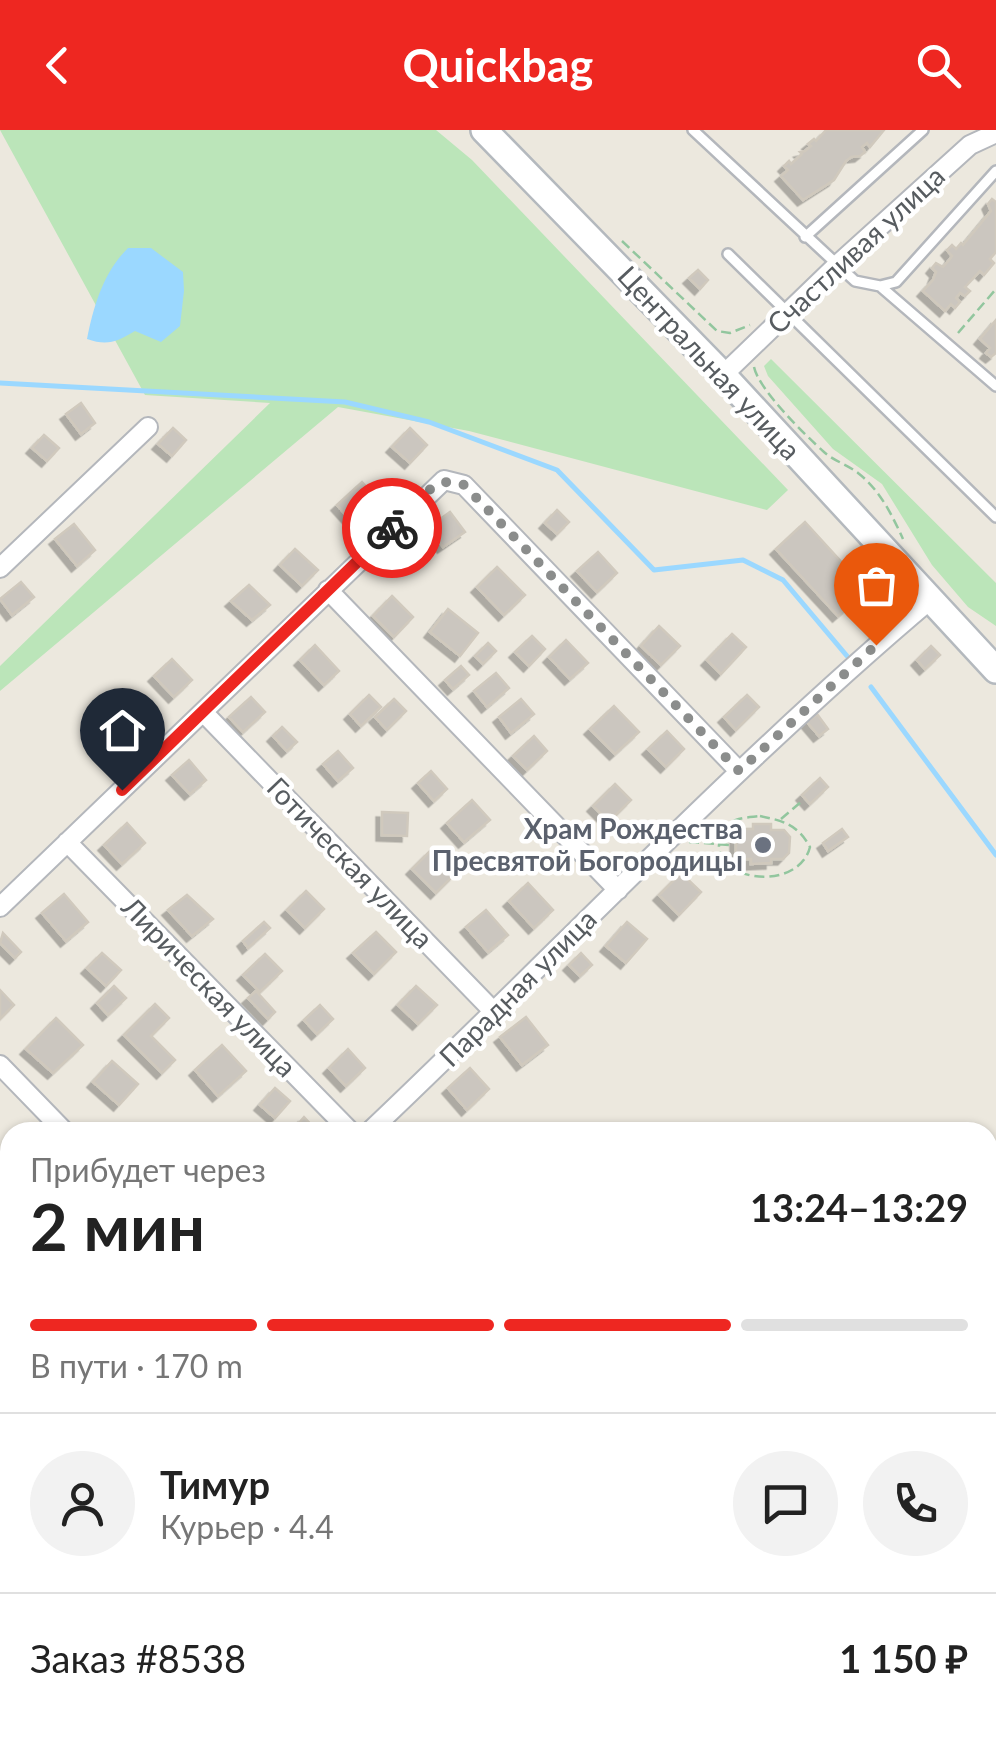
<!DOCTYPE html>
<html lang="ru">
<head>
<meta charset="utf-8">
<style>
	body { margin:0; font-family:Lato,sans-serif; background:#f2f2f2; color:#222; height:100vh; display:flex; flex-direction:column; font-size:38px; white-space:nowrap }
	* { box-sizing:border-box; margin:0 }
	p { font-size:32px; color:#767676 }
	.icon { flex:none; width:55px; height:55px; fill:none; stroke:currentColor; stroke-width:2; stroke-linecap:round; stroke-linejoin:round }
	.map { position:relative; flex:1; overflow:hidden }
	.details { position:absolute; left:0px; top:992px; width:998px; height:622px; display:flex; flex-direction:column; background:#fff; border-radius:30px 30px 0 0; box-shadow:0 2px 8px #0004 }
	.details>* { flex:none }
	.pin { position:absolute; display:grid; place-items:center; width:85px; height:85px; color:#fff; margin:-102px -42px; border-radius:50% 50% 50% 0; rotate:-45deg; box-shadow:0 0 10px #0007 }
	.pin .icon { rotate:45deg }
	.courier { position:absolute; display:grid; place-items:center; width:100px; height:100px; margin:-50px; border:8px solid #ee2721; border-radius:50%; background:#fff; color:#222; box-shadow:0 2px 12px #0007 }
	.head em { font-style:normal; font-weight:700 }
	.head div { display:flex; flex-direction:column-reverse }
	.head { display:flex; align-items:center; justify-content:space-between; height:170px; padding:0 30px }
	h1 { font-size:65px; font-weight:700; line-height:75px }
	.bar { display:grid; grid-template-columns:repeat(4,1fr); gap:15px 10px; align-content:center; height:120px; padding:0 30px }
	.bar i { height:12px; border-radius:8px; background:#e0e0e0 }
	.bar .current { background:#ee2721 }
	.bar p { grid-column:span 4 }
	.line { display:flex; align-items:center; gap:25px; padding:0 30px; border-top:2px solid #e0e0e0 }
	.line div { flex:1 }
	.round { display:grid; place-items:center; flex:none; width:105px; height:105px; border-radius:52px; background:#f2f2f2 }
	header { display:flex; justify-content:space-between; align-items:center; height:130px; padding:0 30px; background:#ee2721; color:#fff; font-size:45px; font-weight:700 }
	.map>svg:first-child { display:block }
</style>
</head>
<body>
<header><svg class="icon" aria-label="back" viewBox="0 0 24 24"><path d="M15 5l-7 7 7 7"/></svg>Quickbag<svg class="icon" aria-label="search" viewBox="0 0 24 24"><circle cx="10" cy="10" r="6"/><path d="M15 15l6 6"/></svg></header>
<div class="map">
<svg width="996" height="1613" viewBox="0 0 996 1613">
	<defs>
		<filter id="shadow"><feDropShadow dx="-5.5" dy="5.5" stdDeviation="0" flood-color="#0004"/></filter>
	</defs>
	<rect width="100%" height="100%" fill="#ece8de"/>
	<!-- green -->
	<path fill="#bbe5b9" d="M0,0H436L472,30L788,360L767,380L469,301L338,277L0,561V536L270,273L145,265Z
		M771,229L996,453V496L968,477L932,435L882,354L833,319L768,246L764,236Z"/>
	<!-- water -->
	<path fill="#9bd8ff" d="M128,118H151L183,142L184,161L180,196L161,212L135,201C117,212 107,216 87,209C94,175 103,143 128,118Z"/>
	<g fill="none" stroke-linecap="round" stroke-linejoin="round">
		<!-- stream -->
		<path stroke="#9bd8ff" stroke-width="5" d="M0,253L345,272L429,292L557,340L654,440L743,430L783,450L847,526
			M871,557L996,725
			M0,1393L10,1392
			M195,1605L197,1613"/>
	</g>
	<!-- building -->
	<path fill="#cbc6bf" stroke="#d0c9bd" stroke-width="2.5" filter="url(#shadow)" d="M826,0H884L870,17L867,13L862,17L865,22L860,26L851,27L846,31L834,50L803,70L781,46L788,40L784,36L789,31L791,34L802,24L800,22L805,21L811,16L808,14L814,9L816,11Z
		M992,69L996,72V122L990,129L994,133L984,145L980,141L965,157L970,161L965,166L960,163L956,168L960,172L955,178L951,174L945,181L923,161L933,150L936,142L932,138L936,133L943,137L950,129L952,126L947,120L952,115L956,119L961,113L963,115L991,81L988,74Z
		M698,140L708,150L700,159L689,148Z
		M996,190V223L991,227L986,223L990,218L980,209Z
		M81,273L95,293L81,304L66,284Z
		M173,298L186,310L172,326L158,314Z
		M410,298L427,315L410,333L392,317Z
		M44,305L59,318L47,331L32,318Z
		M362,352L381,373L356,396L337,375Z
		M557,380L569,392L557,404L545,393Z
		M450,382L465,402L443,417L429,397Z
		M805,392L867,460L838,486L776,419Z
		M74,394L95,420L77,436L55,409Z
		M295,419L318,440L302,456L280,435Z
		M598,422L617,443L597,462L577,441Z
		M497,437L525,465L504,485L477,457Z
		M21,452L34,467L12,485L0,469Z
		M249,455L270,475L252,490L231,471Z
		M392,466L413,487L394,507L373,486Z
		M448,479L478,503L460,526L430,502Z
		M659,496L680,516L661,535L641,516Z
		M732,504L746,517L721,544L707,530Z
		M532,506L545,519L529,536L515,522Z
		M566,510L588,533L570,549L549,527Z
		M488,513L496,521L483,534L475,526Z
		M315,515L339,541L324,555L300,530Z
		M931,516L940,525L925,539L917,530Z
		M172,529L192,550L174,567L154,546Z
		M461,536L469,545L453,559L445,550Z
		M496,543L509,558L487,577L474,561Z
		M131,562L143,578L121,596L108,581Z
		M369,565L381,577L361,596L350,584Z
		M747,565L759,577L736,600L724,587Z
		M251,567L265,582L243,602L229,587Z
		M394,569L406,581L387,600L375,587Z
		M521,569L534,584L511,603L499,587Z
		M614,576L639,602L615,624L590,599Z
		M817,584L828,599L819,606L807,592Z
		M282,597L297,612L287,621L273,606Z
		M667,601L684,619L666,637L648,619Z
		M534,606L547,621L527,640L513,626Z
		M338,621L353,638L338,651L323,634Z
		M189,630L206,650L190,664L172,645Z
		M431,641L447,659L434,671L418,653Z
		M820,648L828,657L810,674L802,665Z
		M615,654L631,670L609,692L593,676Z
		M472,670L490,690L464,712L447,693Z
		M382,682L408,683L407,706L382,705Z
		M127,693L145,713L122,734L104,715Z
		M753,694H771V700H784L790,707L789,723L783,729H771V733L751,734V729H736V699H753Z
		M842,699L848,707L828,721L823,713Z
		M430,721L454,745L436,763L412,739Z
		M681,743L701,762L679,785L659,765Z
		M528,753L553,780L534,798L509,771Z
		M306,761L324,779L305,798L287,780Z
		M64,764L88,792L66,811L42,783Z
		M187,765L213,789L192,806L168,780Z
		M486,780L508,805L488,822L466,797Z
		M264,792L270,798L248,818L243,811Z
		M627,792L647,809L626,833L606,816Z
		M376,802L396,822L374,844L353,823Z
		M3,803L21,822L15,828L0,813Z
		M102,823L121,840L106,856L87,838Z
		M581,823L592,835L580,846L569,835Z
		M265,824L282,841L260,862L243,845Z
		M114,856L126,868L108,885L97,873Z
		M416,856L437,875L418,894L398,875Z
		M0,860L14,875L0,889Z
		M256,861L275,882L268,889L248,868Z
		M155,874L169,888L151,906L175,930L162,943L124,905Z
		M320,875L333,889L317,904L304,890Z
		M526,887L548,915L522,935L500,907Z
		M56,888L83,915L53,943L26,919Z
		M222,915L246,941L218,966L195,940Z
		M348,919L365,938L346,956L329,938Z
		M112,931L138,954L119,975L93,952Z
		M470,938L489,959L467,980L448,958Z
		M275,958L290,971L275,988L260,975Z
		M304,987L316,1000L314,1002H291Z
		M10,1021V1046L0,1036V1030Z
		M7,1109L10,1112V1143L0,1133V1116Z"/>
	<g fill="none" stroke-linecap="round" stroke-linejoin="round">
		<!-- lane casing -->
		<g stroke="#b4b7bc" stroke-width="14">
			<path id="lane" d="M693,0L855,151L880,156L896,152L996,41
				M805,107L923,0
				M728,124L996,387
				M880,156L996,256
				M0,1514H10
				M75,1605L77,1613"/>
		</g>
		<!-- street casing -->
		<g stroke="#b4b7bc" stroke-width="22">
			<path id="street" d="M723,245L836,136L970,15L996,3
				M0,438L148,297
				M328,460L618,760
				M204,583L495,883
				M67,712L351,1002
				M0,777L444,350L464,355L739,641
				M0,935L65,1002
				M369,1002C556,825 733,636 931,469
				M0,1230L10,1241"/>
		</g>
		<!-- secondary casing -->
		<g stroke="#b4b9be" stroke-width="30">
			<path id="secondary" d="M484,0L723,245L996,540"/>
		</g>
		<!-- path -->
		<path stroke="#92c69e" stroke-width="2.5" stroke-dasharray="10 5" stroke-linecap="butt" d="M622,111L717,201L730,203L750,195
			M958,203L996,159
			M754,237C759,260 805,305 824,322C834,331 848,335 858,343C880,360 892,385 903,409
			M760,686C784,691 798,695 810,717C802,749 755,755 729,736C712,723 718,698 736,690C743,687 754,687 760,686Z
			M781,689L801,672
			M689,712L729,715"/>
		<!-- lane -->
		<use href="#lane" stroke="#fff" stroke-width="9"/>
		<!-- street -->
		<use href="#street" stroke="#fff" stroke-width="18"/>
		<!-- secondary -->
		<use href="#secondary" stroke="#fff" stroke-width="25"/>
	</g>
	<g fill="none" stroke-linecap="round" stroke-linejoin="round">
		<!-- done -->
		<path stroke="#8b8d8c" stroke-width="10" stroke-dasharray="0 18" d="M392,398C411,379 436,340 464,355L739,641L876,515"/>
		<!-- route -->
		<path stroke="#ee2721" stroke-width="12" d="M122,660L392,398"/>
	</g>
	<!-- markers -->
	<circle fill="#6b7280" stroke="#fff" stroke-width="4" cx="763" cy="715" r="10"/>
	<g text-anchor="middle" stroke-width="9" stroke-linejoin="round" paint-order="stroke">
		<!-- street labels -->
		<g font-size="28" fill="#575c60" stroke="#fff">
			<text transform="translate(856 120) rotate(-43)" y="10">Счастливая улица</text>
			<text transform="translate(709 233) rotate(47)" y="10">Центральная улица</text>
			<text transform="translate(350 733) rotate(46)" y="10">Готическая улица</text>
			<text transform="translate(209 857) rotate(46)" y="10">Лирическая улица</text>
			<text transform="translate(518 858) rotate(-45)" y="10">Парадная улица</text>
		</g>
		<!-- worship labels -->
		<g font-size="28" font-weight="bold" fill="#5b616d" stroke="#fff" text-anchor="end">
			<text x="743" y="709">Храм Рождества<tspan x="743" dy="32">Пресвятой Богородицы</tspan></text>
		</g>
	</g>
</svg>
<div class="pin" style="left:876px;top:515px;background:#ea580c"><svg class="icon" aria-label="bag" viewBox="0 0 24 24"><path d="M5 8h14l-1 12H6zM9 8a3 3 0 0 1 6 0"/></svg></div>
<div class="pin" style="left:122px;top:660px;background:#1f2937"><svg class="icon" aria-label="home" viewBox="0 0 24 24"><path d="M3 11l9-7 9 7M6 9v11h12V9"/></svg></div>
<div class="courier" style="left:392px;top:398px"><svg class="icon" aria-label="bike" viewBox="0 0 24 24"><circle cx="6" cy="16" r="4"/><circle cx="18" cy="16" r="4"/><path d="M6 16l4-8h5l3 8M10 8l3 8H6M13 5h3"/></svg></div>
<section class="details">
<div class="head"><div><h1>2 мин</h1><p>Прибудет через</p></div><em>13:24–13:29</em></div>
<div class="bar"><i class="current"></i><i class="current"></i><i class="current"></i><i></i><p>В пути · 170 m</p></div>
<div class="line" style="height:180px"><a class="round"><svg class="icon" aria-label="person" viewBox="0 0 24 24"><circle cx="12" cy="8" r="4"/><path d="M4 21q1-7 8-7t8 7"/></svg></a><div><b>Тимур</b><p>Курьер · 4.4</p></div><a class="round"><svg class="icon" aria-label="chat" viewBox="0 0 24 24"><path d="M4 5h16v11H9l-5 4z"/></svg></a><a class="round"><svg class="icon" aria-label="phone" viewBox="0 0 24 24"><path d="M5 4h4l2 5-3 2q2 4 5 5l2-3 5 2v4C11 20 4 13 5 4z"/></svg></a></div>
<div class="line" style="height:130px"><div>Заказ #8538</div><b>1 150 ₽</b></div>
</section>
</div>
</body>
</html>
